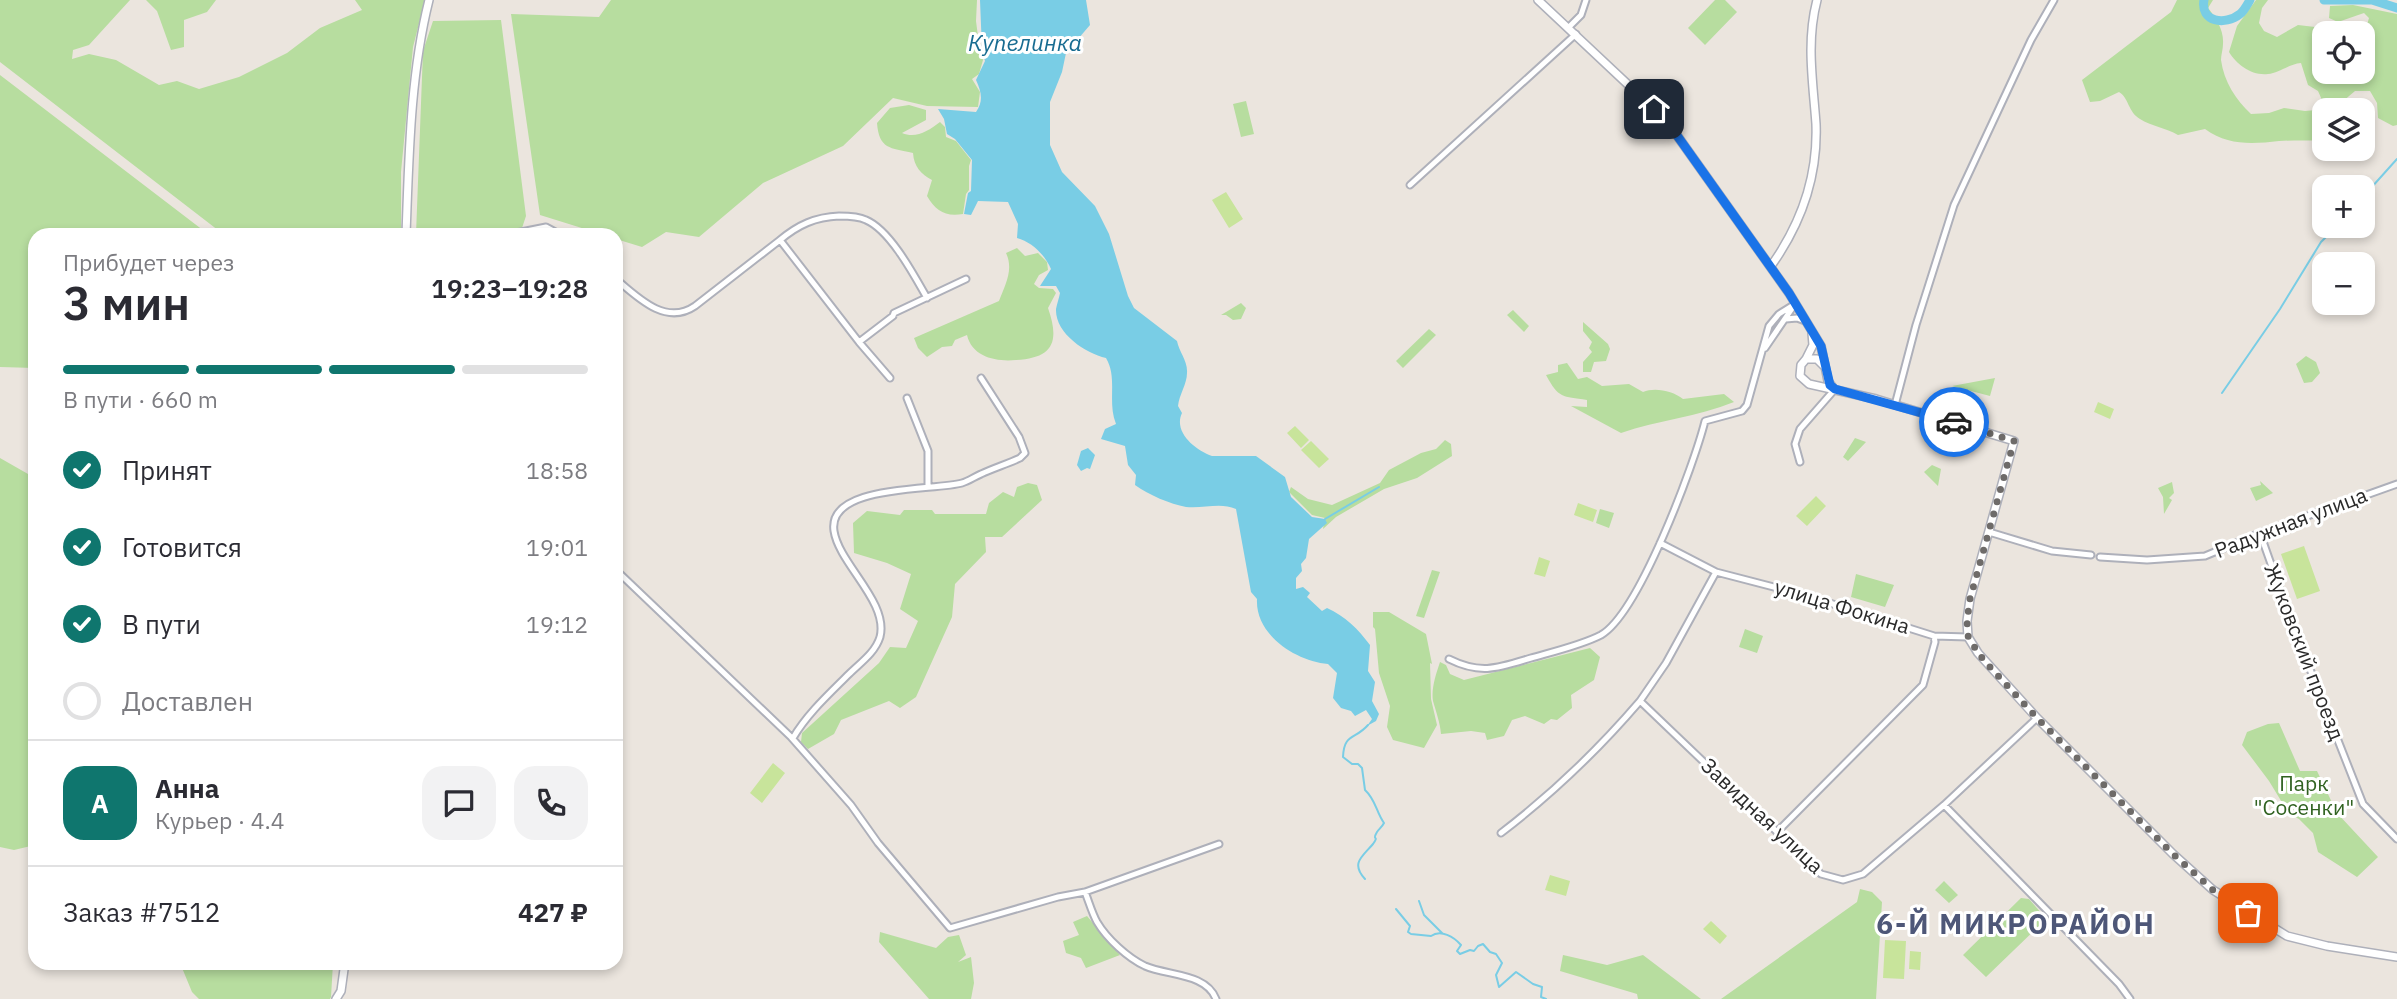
<!DOCTYPE html>
<html lang="ru">
<head>
<meta charset="utf-8">
<style>
	body { margin:0; font-family:"IBM Plex Sans",sans-serif; background:#f2f2f3; color:#2b2b33; height:100vh; display:flex; flex-direction:column; font-size:26px; white-space:nowrap }
	* { box-sizing:border-box; margin:0 }
	p { font-size:23px; color:#7c7c81 }
	.icon { flex:none; width:38px; height:38px; fill:none; stroke:currentColor; stroke-width:2; stroke-linecap:round; stroke-linejoin:round }
	.map { position:relative; flex:1; overflow:hidden }
	.drawer { position:absolute; left:28px; top:228px; width:595px; height:742px; display:flex; flex-direction:column; background:#fff; border-radius:21px; box-shadow:0 4px 10px #0003 }
	.drawer>* { flex:none }
	.tools { position:absolute; left:2312px; top:21px; display:grid; gap:14px }
	.tools a { display:grid; place-items:center; width:63px; height:63px; border-radius:14px; background:#fff; box-shadow:0 4px 10px #0003; font-size:35px }
	.pin { position:absolute; display:grid; place-items:center; width:60px; height:60px; color:#fff; margin:-30px; border-radius:14px; box-shadow:0 4px 10px #0006 }
	.courier { position:absolute; display:grid; place-items:center; width:70px; height:70px; margin:-35px; border:5px solid #1a73e8; border-radius:50%; background:#fff; color:#222; box-shadow:0 2px 9px #0007 }
	.summary em { font-style:normal; font-weight:600 }
	.summary div { display:flex; flex-direction:column-reverse }
	.summary { display:flex; align-items:center; justify-content:space-between; height:119px; padding:0 35px }
	h1 { font-size:46px; font-weight:600; line-height:52px }
	.bar { display:grid; grid-template-columns:repeat(4,1fr); gap:10px 7px; align-content:center; height:84px; padding:0 35px }
	.bar i { height:9px; border-radius:5px; background:#e1e1e2 }
	.bar .selected { background:#0f766e }
	.bar p { grid-column:span 4 }
	.line { display:flex; align-items:center; gap:18px; padding:0 35px; border-top:2px solid #e1e1e2 }
	.line div { flex:1 }
	.round { display:grid; place-items:center; flex:none; width:74px; height:74px; border-radius:21px; background:#f2f2f3 }
	ol { padding:0 35px; list-style:none }
	li { display:flex; align-items:center; gap:21px; height:77px }
	li p { margin-inline-start:auto }
	li .icon { padding:7px; border-radius:50%; background:#0f766e; color:#fff; stroke-width:4 }
	li:last-child { color:#7c7c81 }
	li i { width:38px; height:38px; border:4px solid #e1e1e2; border-radius:50% }
	.map>svg:first-child { display:block }
</style>
</head>
<body>
<div class="map">
<svg width="2397" height="999" viewBox="0 0 2397 999">
	<rect width="100%" height="100%" fill="#ebe5de"/>
	<!-- green -->
	<path fill="#b7dd9f" d="M0,0H130L89,45L73,50L72,59L89,54L116,60L159,85L177,81L199,89L239,77L287,53L320,28L362,10L355,0H425L413,47L401,172V234H223L0,62Z
		M146,0H216L207,12L184,20V47L171,50L157,11Z
		M611,0H977L976,21L980,52L983,60L979,74L972,79L980,92L978,107L927,106L893,98L843,146L763,183L699,237L666,232L642,247L616,239V234H601L540,215L511,14L599,17Z
		M1715,0H1725L1737,12L1705,45L1688,28Z
		M2177,0H2213L2208,8C2216,18 2224,30 2223,44C2223,49 2221,55 2221,60C2224,82 2236,100 2251,114L2269,113L2284,108L2305,111L2316,110L2322,100L2318,91L2308,85L2301,63C2289,64 2279,73 2268,74C2252,76 2237,65 2229,52L2237,26L2256,0H2268L2262,8L2259,23L2264,31L2277,37L2298,25L2315,27L2323,38L2320,52L2324,55V72H2362L2369,65L2370,57L2363,50L2362,33H2345L2366,28L2369,18L2364,13L2338,22L2329,18L2330,6L2353,5L2397,14V125L2393,126L2378,118L2377,103L2370,91H2355L2342,102L2339,110H2324V140C2309,141 2294,140 2279,141C2253,144 2228,146 2205,129L2178,135C2166,128 2151,126 2140,119C2128,112 2129,98 2119,92L2100,101L2090,102L2082,80L2171,12Z
		M501,20L526,216L522,228L499,234H416L423,51L433,21Z
		M0,75L208,234H35V368L0,367Z
		M1246,101L1254,134L1241,137L1233,104Z
		M909,105L926,110V120L902,133C916,139 928,131 940,122L945,127L946,137L956,141L971,160L969,166V190L966,194L963,214C945,217 936,211 927,196L932,180C921,174 914,167 913,153C890,148 879,149 877,123L890,108Z
		M1017,248L1025,256L1038,253L1047,262L1048,270L1039,275L1034,284L1039,288L1053,289L1056,293L1048,308C1060,342 1053,358 1016,360C996,362 972,357 967,335L955,340L952,346L942,347L927,357L918,348L914,338L999,301C1005,285 1014,270 1006,253Z
		M1241,303L1246,308L1241,319L1233,320L1226,315H1221Z
		M1513,310L1529,326L1524,332L1507,315Z
		M1583,322L1608,344L1610,349L1606,361L1594,362L1591,372H1583V362L1592,352L1589,348L1592,342L1583,331Z
		M1429,329L1436,335L1403,368L1396,361Z
		M2306,356L2316,362L2320,373L2312,382L2304,383L2296,364Z
		M1567,363L1578,379L1587,377L1602,386L1629,384L1643,392C1655,387 1673,391 1683,399L1724,394L1734,402C1698,417 1658,420 1621,433L1571,406L1587,407V400C1562,396 1559,399 1546,375L1558,372V365Z
		M1995,378L1990,396L1952,386Z
		M1855,438L1866,442L1848,461L1843,457Z
		M1445,440L1451,444L1452,456L1417,478L1384,489L1336,517L1323,529L1325,518L1312,515L1289,492L1291,487L1308,499L1332,505L1380,483L1389,470L1421,453L1436,449Z
		M0,458L35,478V845L14,850L0,847Z
		M1932,465L1941,469L1938,486L1924,472Z
		M2260,481L2273,493L2256,501L2250,488L2261,485Z
		M2172,482L2174,493L2169,498L2172,500L2164,514L2163,497L2158,488Z
		M1028,483L1037,485L1042,500L1002,537H985L986,552L955,584L952,617L916,697L900,708L889,701L841,720L834,734L808,749L801,742L802,733L879,663L890,647L906,648L918,621L900,609L911,574L887,563L854,553L853,523L867,511L900,515L904,510H932L935,514H986L989,503L1003,492L1014,497L1017,487Z
		M1600,509L1614,513L1609,528L1596,523Z
		M1432,570L1440,572L1424,618L1416,616Z
		M1856,574L1894,585L1885,607L1851,597Z
		M1373,612H1389L1426,634L1432,664L1430,663L1431,699L1437,725L1424,748L1393,740L1387,727L1390,706L1379,673L1375,629L1373,627Z
		M1745,629L1763,636L1757,653L1739,647Z
		M1590,648L1600,657L1594,680L1571,695L1572,708L1557,720L1551,719L1544,724L1525,716L1512,720L1504,736L1487,740L1485,733L1471,731L1441,734C1440,722 1436,712 1433,701C1431,689 1436,674 1440,662L1446,665L1450,674L1464,680Z
		M2279,723L2300,771H2317L2337,813L2378,857L2357,877L2318,852L2313,833L2299,819L2289,814L2269,781L2242,745L2247,732L2268,724Z
		M1944,881L1958,895L1949,903L1935,890Z
		M1860,889L1872,892L1882,902L1876,999H1721L1857,902Z
		M2021,898L2029,899L2043,915L2042,923L1986,977L1963,955Z
		M1087,916L1120,955L1086,968L1081,958L1066,953L1063,941L1079,935L1073,922Z
		M880,932L936,948L948,937L959,935L966,955L958,962L971,957L974,983L971,999H929L879,942Z
		M1563,955L1607,965L1643,955L1701,999H1638L1637,994L1560,971Z
		M180,963H333L331,997L330,999H199L192,992Z"/>
	<!-- pitch -->
	<path fill="#c8e49b" d="M1226,192L1243,219L1229,228L1212,200Z
		M2098,402L2114,409L2110,419L2094,412Z
		M1295,426L1309,440L1301,448L1287,433Z
		M1311,441L1329,459L1319,468L1301,450Z
		M1816,496L1826,506L1807,526L1796,516Z
		M1578,503L1597,510L1593,522L1574,515Z
		M2304,546L2320,591L2297,599L2281,554Z
		M1539,557L1550,561L1545,577L1534,574Z
		M773,763L785,773L762,803L750,793Z
		M1550,875L1570,881L1566,896L1545,890Z
		M1711,921L1727,936L1720,944L1703,929Z
		M1885,940L1906,941L1904,979L1883,978Z
		M1910,951L1921,952L1920,970L1909,969Z"/>
	<!-- water -->
	<path fill="#79cde5" d="M980,0H1086L1090,25L1066,53L1062,72L1050,102V145L1062,172L1095,206L1109,234L1128,296L1134,308L1177,341C1179,352 1188,361 1187,373C1187,384 1179,395 1178,406L1182,413C1173,432 1195,450 1212,456H1256L1285,477L1291,497L1312,517L1325,519L1327,523L1309,539L1306,558L1301,564L1302,571L1296,578V589L1303,587L1310,593L1307,597L1322,611L1327,608C1345,616 1358,629 1370,645L1368,671L1375,682L1372,701L1379,714L1376,721L1367,726L1372,719L1366,710L1355,716L1351,711L1341,708L1333,698L1337,673L1328,664C1296,661 1255,635 1257,599L1251,592L1236,509C1220,502 1203,509 1186,507C1170,504 1149,495 1135,485L1136,475L1128,465L1125,446L1101,439L1105,429L1116,424C1107,402 1118,378 1106,358C1085,353 1055,333 1056,309C1057,304 1059,298 1060,293L1056,286H1040L1051,269C1045,255 1032,242 1017,238L1018,224L1008,202L978,201L971,215L964,214L968,193L971,191L972,160L955,139L947,134L944,119L938,109L976,112C984,101 981,91 976,80L985,61L982,50Z
		M1088,448L1095,455L1090,469L1087,468L1081,471L1077,465L1081,451Z"/>
	<g fill="none" stroke-linecap="round" stroke-linejoin="round">
		<!-- stream -->
		<path stroke="#79cde5" stroke-width="2" d="M2362,198L2397,159
			M2222,393L2280,309L2321,242L2337,226
			M1325,519L1379,487
			M1365,879C1350,863 1363,856 1373,844C1380,834 1371,842 1377,832C1379,829 1382,827 1384,823C1376,812 1376,800 1365,790L1362,768L1358,764H1352L1343,757C1344,733 1355,740 1368,725
			M1419,901L1424,915L1442,933
			M1396,909L1410,926L1408,932L1411,934L1431,936C1441,929 1454,937 1461,945L1457,951L1460,954L1470,950L1474,951L1478,946L1483,944L1490,952L1496,954L1502,963L1496,975L1499,987L1516,972L1533,984L1542,987L1541,997L1546,999"/>
		<!-- river -->
		<path stroke="#79cde5" stroke-width="9" d="M2204,0C2200,22 2225,26 2240,14C2244,11 2247,5 2250,0
			M2324,0H2372L2397,8"/>
		<!-- street casing -->
		<g stroke="#aeb0ba" stroke-width="9">
			<path id="street" d="M1568,28L1581,15L1586,0
				M1410,185L1576,34
				M511,234L546,227L559,234
				M780,240C798,225 815,217 839,216C848,216 858,216 866,220C890,230 914,275 927,298
				M616,279C638,298 666,326 695,306L780,240L859,342
				M1786,319L1797,318L1805,321
				M1765,348L1795,304
				M890,378L859,342L893,316L894,313L966,279
				M907,398L928,451V486
				M1895,405L1916,325L1954,205L2031,40L2054,0
				M1800,462L1795,444L1800,429L1835,389
				M1989,532L2052,551L2091,555
				M2260,533L2293,626L2363,804L2397,839
				M1660,543L1716,572L1801,594L1934,636L1968,637
				M2100,557L2147,560L2205,556L2260,533L2397,484
				M616,570L791,737L851,805L878,843L950,928L1058,897L1085,892L1219,844
				M1716,572L1666,663L1640,701L1821,874L1843,880L1863,874L1944,805L2037,718
				M1449,659C1481,675 1498,668 1531,658C1552,652 1582,645 1601,635C1639,613 1694,465 1705,421L1742,411L1747,405L1769,326L1779,314L1795,304
				M793,738C807,714 829,694 849,674C860,663 875,653 880,637C889,602 839,564 834,531C827,484 933,491 962,483C969,481 974,477 981,474C994,468 1007,464 1020,458L1025,453L1019,437L981,378
				M1944,805L2119,984L2130,999
				M1777,832L1923,685L1935,642L1934,636
				M1501,833C1552,794 1598,750 1640,701
				M1085,892C1089,902 1092,913 1097,922C1107,939 1128,958 1145,966C1168,976 1206,973 1216,999"/>
		</g>
		<!-- secondary casing -->
		<g stroke="#aeb0ba" stroke-width="10">
			<path id="secondary" d="M1538,0L1654,109L1671,127L1789,293L1821,346L1828,381L1834,389
				M406,234C409,157 410,76 429,0
				M1771,266C1801,224 1818,177 1816,124C1813,82 1806,42 1817,0
				M1806,359L1813,345L1812,333
				M1824,366L1817,359H1806L1801,365L1800,376L1809,384L1876,399L2014,441L1970,599L1967,621L1968,637L1978,653L2037,718L2173,854L2213,890L2287,936L2327,946L2397,957
				M336,999L341,991L345,962"/>
		</g>
		<!-- street -->
		<use href="#street" stroke="#fff" stroke-width="5"/>
		<!-- secondary -->
		<use href="#secondary" stroke="#fff" stroke-width="7"/>
	</g>
	<g fill="none" stroke-linecap="round" stroke-linejoin="round">
		<!-- done -->
		<path stroke="#6e6b69" stroke-width="7" stroke-dasharray="0 12.6" d="M1954,422L2014,441L1970,599L1967,621L1968,636L1978,653L1989,666L2037,718L2173,854L2213,890L2248,913"/>
		<!-- route -->
		<path stroke="#1a73e8" stroke-width="9" d="M1654,109L1671,127L1789,293L1821,346L1830,385L1835,389L1954,422"/>
	</g>
	<g text-anchor="middle" stroke-width="6" stroke-linejoin="round" paint-order="stroke">
		<!-- street labels -->
		<g font-size="21" fill="#2a2a2a" stroke="#fff">
			<text transform="translate(2291 523) rotate(-21)" y="7">Радужная улица</text>
			<text transform="translate(1842 607) rotate(17)" y="7">улица Фокина</text>
			<text transform="translate(2304 652) rotate(69)" y="7">Жуковский проезд</text>
			<text transform="translate(1762 816) rotate(43)" y="7">Завидная улица</text>
		</g>
		<!-- park labels -->
		<g font-size="21" fill="#306220" stroke="#fff">
			<text x="2304" y="791">Парк<tspan x="2304" dy="24">"Сосенки"</tspan></text>
		</g>
		<!-- water labels -->
		<g font-size="23" font-style="italic" fill="#186c91" stroke="#fff">
			<text x="1025" y="51">Купелинка</text>
		</g>
		<!-- district labels -->
		<g font-size="28" font-weight="bold" letter-spacing="2" fill="#4e5778" stroke="#fff">
			<text x="2016" y="934">6-Й МИКРОРАЙОН</text>
		</g>
	</g>
</svg>
<div class="tools">
<a><svg class="icon" aria-label="locate" viewBox="0 0 24 24"><circle cx="12" cy="12" r="6"/><path d="M12 2v4M12 18v4M2 12h4M18 12h4"/></svg></a>
<a><svg class="icon" aria-label="layers" viewBox="0 0 24 24"><path d="M12 4l9 5-9 5-9-5zM3 14l9 5 9-5"/></svg></a>
<a>+</a>
<a>−</a>
</div>
<div class="pin" style="left:2248px;top:913px;background:#ea580c"><svg class="icon" aria-label="bag" viewBox="0 0 24 24"><path d="M5 8h14l-1 12H6zM9 8a3 3 0 0 1 6 0"/></svg></div>
<div class="pin" style="left:1654px;top:109px;background:#1f2937"><svg class="icon" aria-label="home" viewBox="0 0 24 24"><path d="M3 11l9-7 9 7M6 9v11h12V9"/></svg></div>
<div class="courier" style="left:1954px;top:422px"><svg class="icon" aria-label="car" viewBox="0 0 24 24"><path d="M5 17H2v-5l4-1 3-4h7l3 4 3 1v5h-3M9 17h6M6 11h13"/><circle cx="7" cy="17" r="2"/><circle cx="17" cy="17" r="2"/></svg></div>
<section class="drawer">
<div class="summary"><div><h1>3 мин</h1><p>Прибудет через</p></div><em>19:23–19:28</em></div>
<div class="bar"><i class="selected"></i><i class="selected"></i><i class="selected"></i><i></i><p>В пути · 660 m</p></div>
<ol>
<li><svg class="icon" aria-label="check" viewBox="0 0 24 24"><path d="M5 12l5 5 9-10"/></svg>Принят<p>18:58</p></li>
<li><svg class="icon" aria-label="check" viewBox="0 0 24 24"><path d="M5 12l5 5 9-10"/></svg>Готовится<p>19:01</p></li>
<li><svg class="icon" aria-label="check" viewBox="0 0 24 24"><path d="M5 12l5 5 9-10"/></svg>В пути<p>19:12</p></li>
<li><i></i>Доставлен</li>
</ol>
<div class="line" style="height:126px"><b class="round" style="background:#0f766e;color:#fff">А</b><div><b>Анна</b><p>Курьер · 4.4</p></div><a class="round"><svg class="icon" aria-label="chat" viewBox="0 0 24 24"><path d="M4 5h16v11H9l-5 4z"/></svg></a><a class="round"><svg class="icon" aria-label="phone" viewBox="0 0 24 24"><path d="M5 4h4l2 5-3 2q2 4 5 5l2-3 5 2v4C11 20 4 13 5 4z"/></svg></a></div>
<div class="line" style="height:91px"><div>Заказ #7512</div><b>427 ₽</b></div>
</section>
</div>
</body>
</html>
